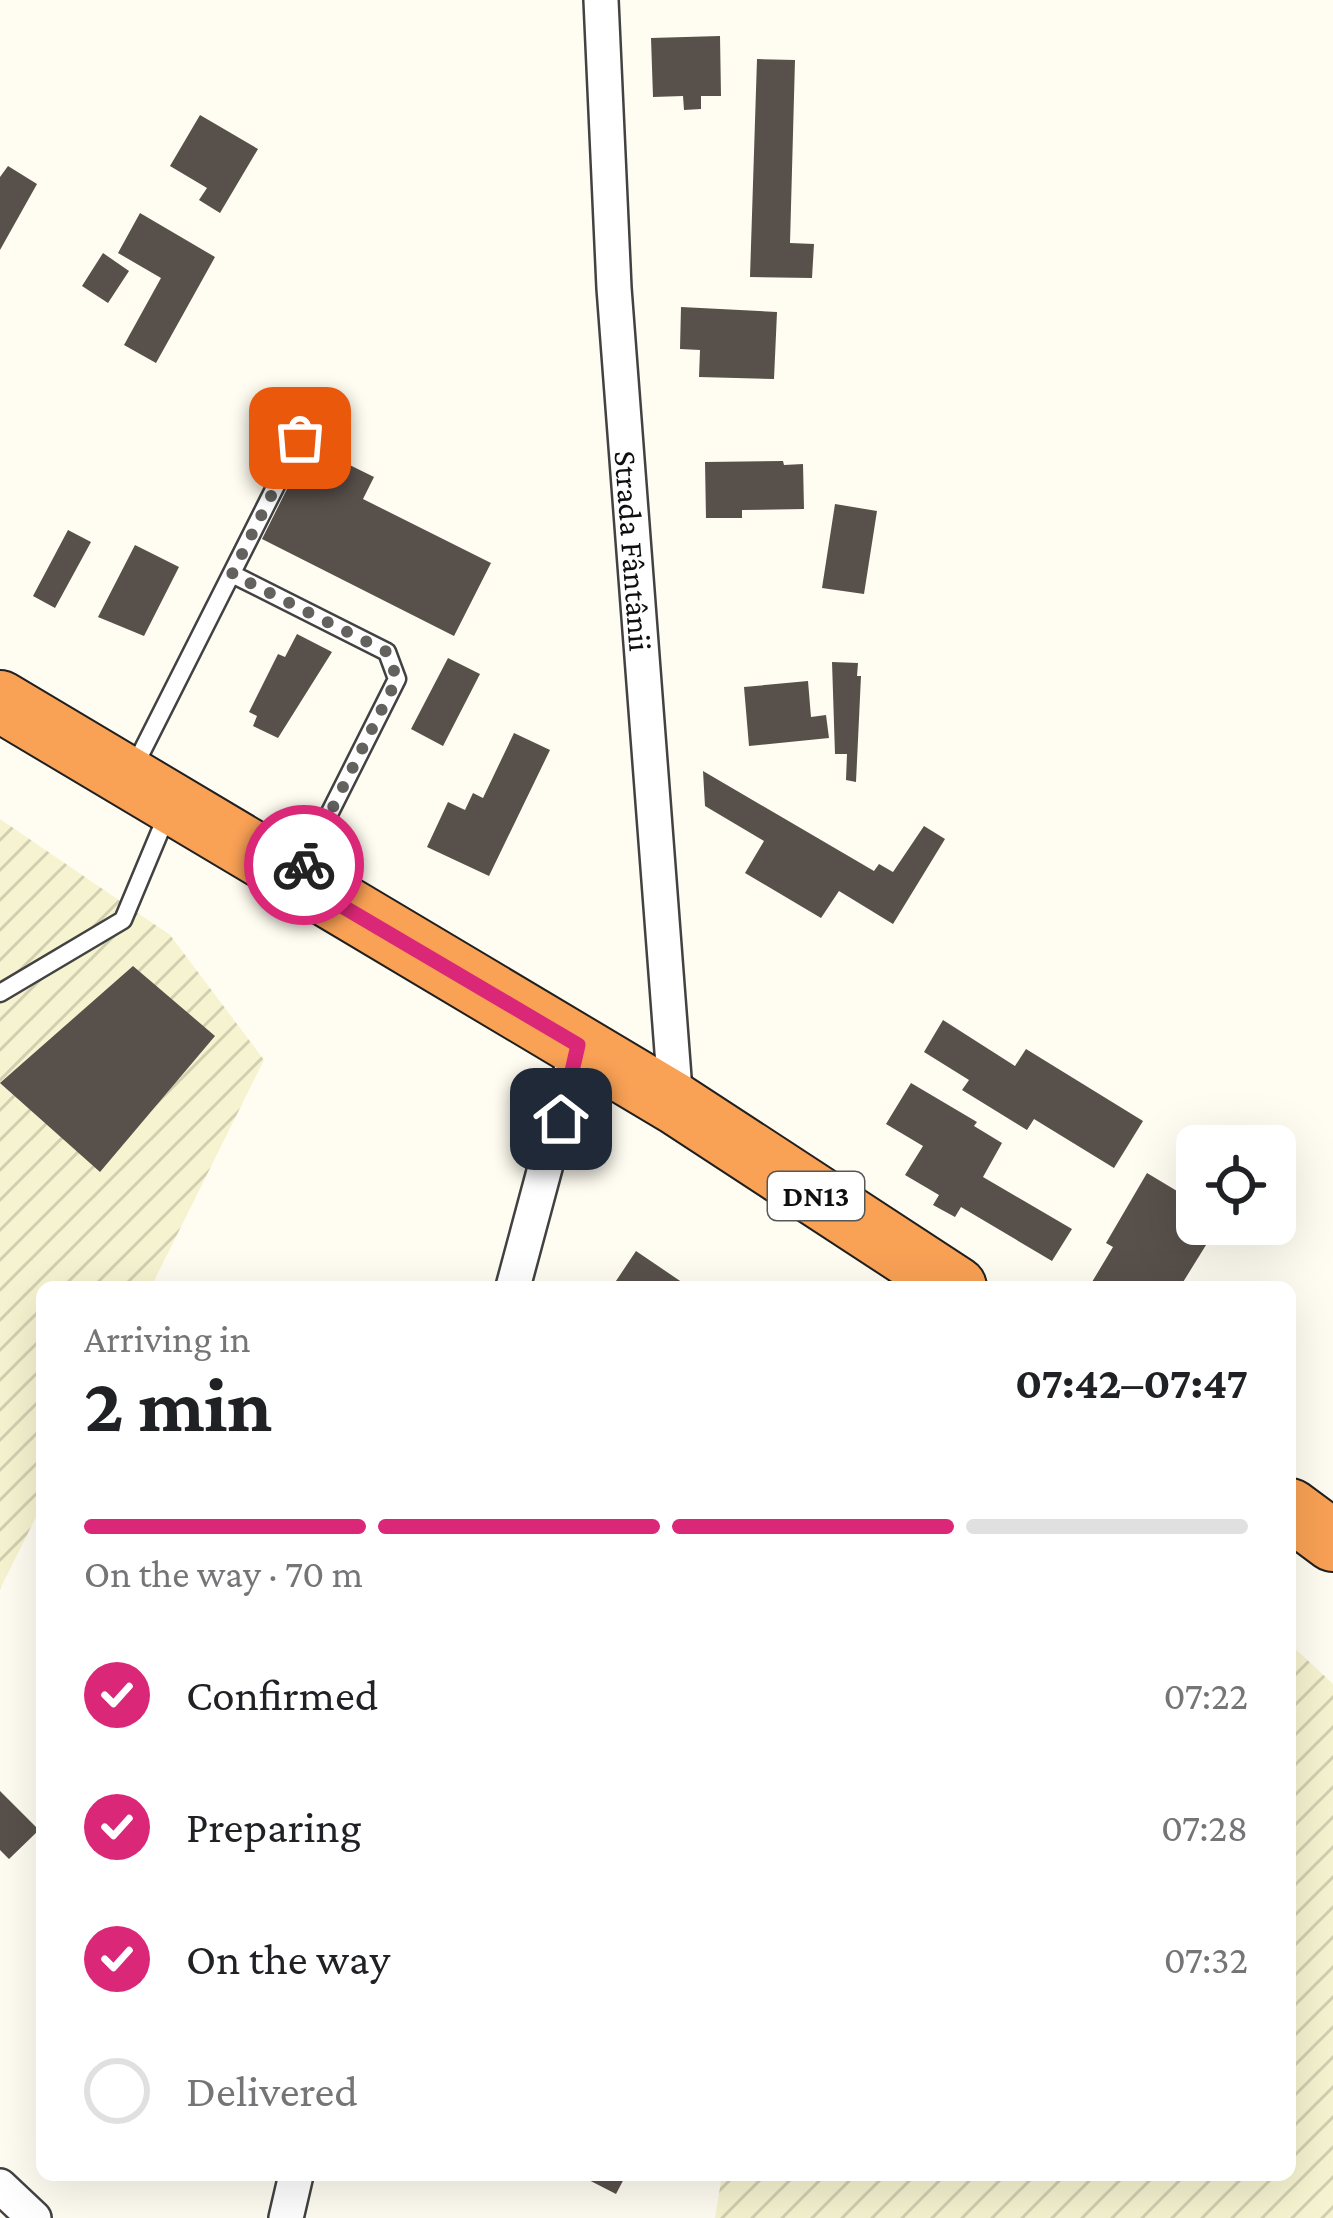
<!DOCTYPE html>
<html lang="en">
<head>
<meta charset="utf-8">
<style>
	body { margin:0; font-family:"Crimson Pro",serif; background:#f2f2f2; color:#202124; height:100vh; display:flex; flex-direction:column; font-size:45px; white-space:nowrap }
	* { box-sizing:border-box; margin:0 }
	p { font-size:39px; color:#757577 }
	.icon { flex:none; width:66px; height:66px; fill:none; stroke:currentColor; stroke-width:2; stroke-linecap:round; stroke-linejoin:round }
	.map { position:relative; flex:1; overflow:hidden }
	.side { position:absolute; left:36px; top:1281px; width:1260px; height:900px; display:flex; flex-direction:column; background:#fff; border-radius:18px; box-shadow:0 12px 48px #0002 }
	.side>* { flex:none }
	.tools { position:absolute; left:1176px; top:1125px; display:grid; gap:24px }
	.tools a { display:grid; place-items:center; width:120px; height:120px; border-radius:18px; background:#fff; box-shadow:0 12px 48px #0002; font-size:60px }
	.pin { position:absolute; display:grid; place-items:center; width:102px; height:102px; color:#fff; margin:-51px; border-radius:24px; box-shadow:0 6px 18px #0006 }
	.courier { position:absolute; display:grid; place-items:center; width:120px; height:120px; margin:-60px; border:9px solid #db2777; border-radius:50%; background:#fff; color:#222; box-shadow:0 3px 15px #0007 }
	.head em { font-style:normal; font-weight:700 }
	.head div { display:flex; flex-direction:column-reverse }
	.head { display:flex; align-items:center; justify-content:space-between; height:204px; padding:0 48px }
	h1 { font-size:78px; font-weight:700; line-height:90px }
	.bar { display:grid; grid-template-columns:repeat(4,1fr); gap:18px 12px; align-content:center; height:144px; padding:0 48px }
	.bar i { height:15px; border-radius:9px; background:#e0e0e0 }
	.bar .on { background:#db2777 }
	.bar p { grid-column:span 4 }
	ol { padding:0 48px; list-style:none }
	li { display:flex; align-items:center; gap:36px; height:132px }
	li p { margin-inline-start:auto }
	li .icon { padding:12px; border-radius:50%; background:#db2777; color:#fff; stroke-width:4 }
	li:last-child { color:#757577 }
	li i { width:66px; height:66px; border:6px solid #e0e0e0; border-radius:50% }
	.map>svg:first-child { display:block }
</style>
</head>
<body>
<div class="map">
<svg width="1333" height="2218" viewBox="0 0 1333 2218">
	<defs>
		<pattern id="farmland-furrows" width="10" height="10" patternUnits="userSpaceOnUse" patternTransform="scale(3)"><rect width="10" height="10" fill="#f6f3d0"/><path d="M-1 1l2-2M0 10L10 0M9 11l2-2" fill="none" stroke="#d2cfb1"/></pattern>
	</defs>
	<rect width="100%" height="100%" fill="#fffcf1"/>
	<!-- farmland -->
	<path fill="url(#farmland-furrows)" d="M0,819L170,935L264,1060L151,1287H42V1505L0,1589Z
		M1290,1644L1333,1684V2218H715L722,2175H1290Z"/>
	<!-- building -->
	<path fill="#58504b" d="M720,36L721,96H701V109L684,110L683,96L653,97L651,38Z
		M757,59L795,60L790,243L814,244L812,278L750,277Z
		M200,115L258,149L220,213L199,200L207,188L170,166Z
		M8,166L37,184L0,250V177Z
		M140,213L215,257L156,363L124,345L161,278L118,253Z
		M103,253L129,271L108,303L82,286Z
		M681,307L777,312L774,379L699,377L700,350L680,349Z
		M309,445L374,477L363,499L491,563L454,636L262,539Z
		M783,461L784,465L803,464L804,509L742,510V518H706L705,462Z
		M835,504L877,511L864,594L822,588Z
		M68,530L91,542L55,608L33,596Z
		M135,545L179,567L144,636L98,617Z
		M297,634L332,652L278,738L253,726L257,716L249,712L278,654L285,657Z
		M448,658L480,674L443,746L411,729Z
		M832,662L858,663L857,676H861L856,782L846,780L847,754H835Z
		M808,681L811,717L826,715L829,738L749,746L744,687Z
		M514,733L550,750L489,876L427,847L448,802L465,810L473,793L483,798Z
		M703,771L874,871L879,864L893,872L924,826L945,839L893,924L839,891L821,918L745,873L764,841L705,806Z
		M133,966L215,1036L100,1172L0,1083Z
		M943,1020L1015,1066L1026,1049L1143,1121L1114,1168L1034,1119L1027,1130L962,1090L969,1080L924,1052Z
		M911,1083L977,1122L974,1126L1002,1143L983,1177L1072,1229L1052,1261L961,1207L955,1217L933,1205L939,1195L905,1175L923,1146L886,1124Z
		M1147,1173L1197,1203V1224H1219L1180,1287H1089L1113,1247L1106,1243Z
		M636,1251L689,1287H612Z
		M0,1791L39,1830L9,1859L0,1850Z
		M579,2175H626L616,2194Z"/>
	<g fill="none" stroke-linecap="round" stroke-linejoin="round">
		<!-- lane casing -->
		<g stroke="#424242" stroke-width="21">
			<path id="lane" d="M232,574L387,652L397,679L302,868
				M133,769L300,438
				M0,993L123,920L169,810"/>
		</g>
		<!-- street casing -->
		<g stroke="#424242" stroke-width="38">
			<g id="street">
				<path id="s1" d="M601,0L614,288L676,1104"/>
				<path d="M513,1287L578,1045"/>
				<path d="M0,2186L34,2218"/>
				<path d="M286,2218L296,2175"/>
			</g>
		</g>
		<!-- highway casing -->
		<g stroke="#202020" stroke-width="64">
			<path id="highway" d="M0,701L676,1104L956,1287
				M1290,1509L1333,1541"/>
		</g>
		<!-- lane -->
		<use href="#lane" stroke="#fff" stroke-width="16"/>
		<!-- street -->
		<use href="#street" stroke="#fff" stroke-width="33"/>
		<!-- highway -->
		<use href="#highway" stroke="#f9a155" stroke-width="60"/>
	</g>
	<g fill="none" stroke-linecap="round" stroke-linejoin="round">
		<!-- done -->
		<path stroke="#63625e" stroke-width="12" stroke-dasharray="0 21.6" d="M300,438L232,574L387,652L397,679L304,865"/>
		<!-- route -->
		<path stroke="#db2777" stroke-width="15" d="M304,865L296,879L578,1045L561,1119"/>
	</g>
	<g text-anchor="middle" stroke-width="12" stroke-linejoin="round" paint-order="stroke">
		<!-- shield labels -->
		<rect fill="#fff" stroke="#575757" stroke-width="3" x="768" y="1172" width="96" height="48" rx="9"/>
		<g font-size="30" font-weight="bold" fill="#0f0f0f">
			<text x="816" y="1206">DN13</text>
		</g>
		<!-- street labels -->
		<g font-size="33" fill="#0f0f0f" stroke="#fff">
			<text dy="12" stroke="none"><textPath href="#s1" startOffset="552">Strada Fântânii</textPath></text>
		</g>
	</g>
</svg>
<div class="tools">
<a><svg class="icon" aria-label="locate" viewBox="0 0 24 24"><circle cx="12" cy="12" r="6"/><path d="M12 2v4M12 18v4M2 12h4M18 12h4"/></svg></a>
</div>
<div class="pin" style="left:300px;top:438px;background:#ea580c"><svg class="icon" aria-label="bag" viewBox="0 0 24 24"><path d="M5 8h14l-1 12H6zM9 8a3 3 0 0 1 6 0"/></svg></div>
<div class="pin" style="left:561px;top:1119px;background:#1f2937"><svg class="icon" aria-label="home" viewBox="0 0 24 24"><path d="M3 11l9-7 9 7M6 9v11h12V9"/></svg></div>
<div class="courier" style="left:304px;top:865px"><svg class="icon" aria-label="bike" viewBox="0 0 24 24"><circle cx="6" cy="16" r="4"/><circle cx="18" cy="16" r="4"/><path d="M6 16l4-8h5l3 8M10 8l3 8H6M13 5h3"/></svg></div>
<section class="side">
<div class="head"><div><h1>2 min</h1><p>Arriving in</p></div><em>07:42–07:47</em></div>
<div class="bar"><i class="on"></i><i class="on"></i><i class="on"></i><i></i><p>On the way · 70 m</p></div>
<ol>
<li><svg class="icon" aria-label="check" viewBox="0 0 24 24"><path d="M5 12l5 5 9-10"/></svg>Confirmed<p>07:22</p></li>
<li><svg class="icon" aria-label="check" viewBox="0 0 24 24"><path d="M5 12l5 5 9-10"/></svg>Preparing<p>07:28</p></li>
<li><svg class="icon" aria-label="check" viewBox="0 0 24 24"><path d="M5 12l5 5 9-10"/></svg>On the way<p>07:32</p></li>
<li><i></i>Delivered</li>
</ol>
</section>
</div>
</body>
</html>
